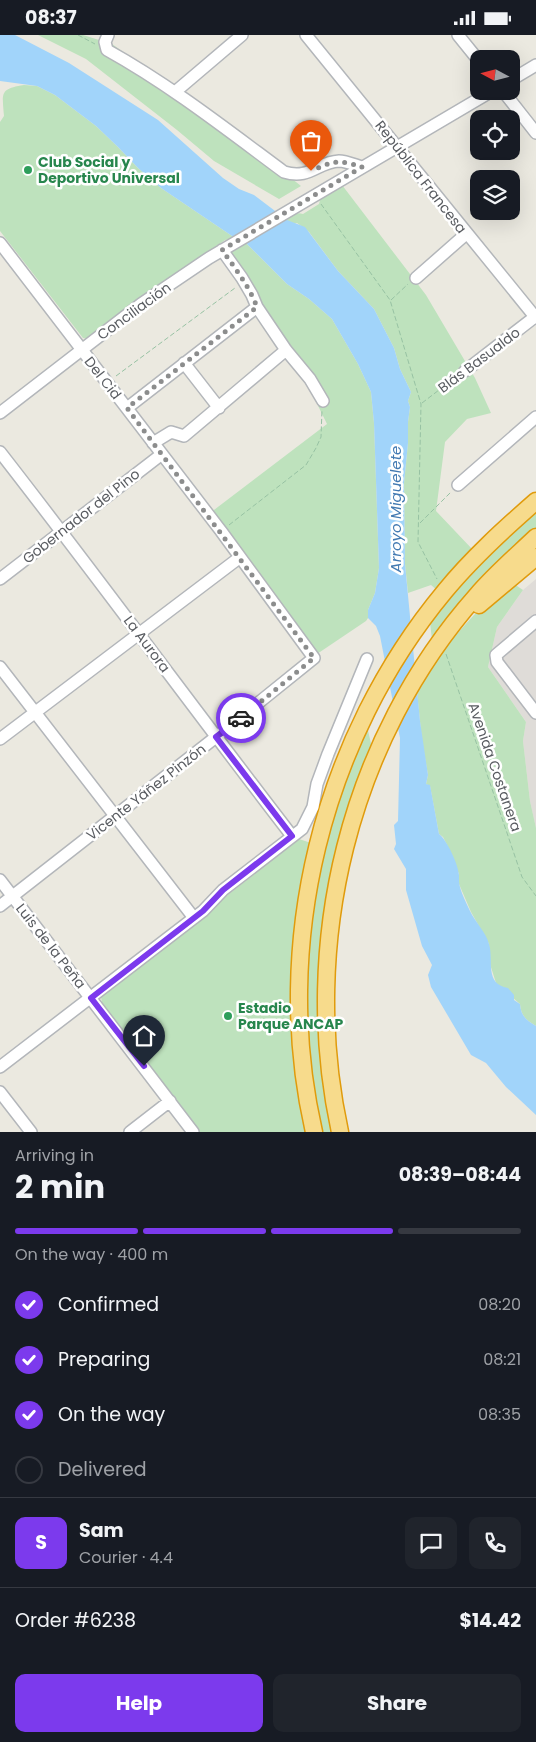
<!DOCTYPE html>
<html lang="en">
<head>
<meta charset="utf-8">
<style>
	body { margin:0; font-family:Poppins,sans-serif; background:#20242c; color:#f1f3f6; height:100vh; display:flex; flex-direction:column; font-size:19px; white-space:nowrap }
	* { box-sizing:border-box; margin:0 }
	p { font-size:16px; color:#9ea1a6 }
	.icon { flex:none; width:28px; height:28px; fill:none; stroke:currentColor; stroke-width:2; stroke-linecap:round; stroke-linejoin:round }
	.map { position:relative; height:1097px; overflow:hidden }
	.panel { display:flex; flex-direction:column; background:#171b24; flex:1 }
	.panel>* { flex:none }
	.needle { width:32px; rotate:277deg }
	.fabs { position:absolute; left:470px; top:15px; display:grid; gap:10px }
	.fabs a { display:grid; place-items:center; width:50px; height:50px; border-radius:10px; background:#171b24; box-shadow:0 5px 20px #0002; font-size:25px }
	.pin { position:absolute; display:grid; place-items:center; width:42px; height:42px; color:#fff; margin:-51px -21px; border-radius:50% 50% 50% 0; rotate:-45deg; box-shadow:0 0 5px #0007 }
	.pin .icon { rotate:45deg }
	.courier { position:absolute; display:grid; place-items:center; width:50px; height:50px; margin:-25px; border:4px solid #7c3aed; border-radius:50%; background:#fff; color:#222; box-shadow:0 1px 6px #0007 }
	.head em { font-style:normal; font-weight:700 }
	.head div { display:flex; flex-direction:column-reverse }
	.head { display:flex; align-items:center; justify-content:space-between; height:85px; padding:0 15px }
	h1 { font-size:32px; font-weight:700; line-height:38px }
	.bar { display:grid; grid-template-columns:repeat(4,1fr); gap:8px 5px; align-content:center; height:60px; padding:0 15px }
	.bar i { height:6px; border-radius:4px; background:#363941 }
	.bar .current { background:#7c3aed }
	.bar p { grid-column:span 4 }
	.line { display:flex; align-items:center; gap:12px; padding:0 15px; border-top:1px solid #363941 }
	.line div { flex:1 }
	.round { display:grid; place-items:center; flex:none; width:52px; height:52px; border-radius:10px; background:#20242c }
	ol { padding:0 15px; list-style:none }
	li { display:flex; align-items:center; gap:15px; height:55px }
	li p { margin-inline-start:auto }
	li .icon { padding:5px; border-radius:50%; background:#7c3aed; color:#fff; stroke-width:4 }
	li:last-child { color:#9ea1a6 }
	li i { width:28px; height:28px; border:2px solid #363941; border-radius:50% }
	.button { display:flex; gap:10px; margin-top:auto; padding:10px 15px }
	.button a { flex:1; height:58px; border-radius:10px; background:#7c3aed; color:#fff; font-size:20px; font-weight:700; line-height:58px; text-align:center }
	.button a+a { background:#20242c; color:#f1f3f6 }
	.status { display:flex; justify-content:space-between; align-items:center; height:35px; padding:0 25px; background:#171b24; direction:ltr }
	.status svg { height:14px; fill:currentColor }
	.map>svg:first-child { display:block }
</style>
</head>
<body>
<div class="status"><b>08:37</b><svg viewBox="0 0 49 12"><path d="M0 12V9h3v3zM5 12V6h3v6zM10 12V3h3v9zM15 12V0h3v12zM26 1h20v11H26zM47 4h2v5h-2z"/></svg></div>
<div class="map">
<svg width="536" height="1097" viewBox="0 0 536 1097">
	<rect width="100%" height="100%" fill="#ebe9e0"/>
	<!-- industrial -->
	<path fill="#dfdcd8" d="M536,544V793L530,766L523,706L526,687L488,632L497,592L523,555Z"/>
	<!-- green -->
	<path fill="#bee2bd" d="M38,0H83L112,9L161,44L188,61L301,151L279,164L214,126L177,95L86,24Z
		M24,50L37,51L55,60L96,91L118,112L138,133L161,153L235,203L225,205L88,304L83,303L0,196V87L4,81C2,57 0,54 24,50Z
		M342,150L426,260L475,343L491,378L467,384L445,407L436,476L473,515L438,556L431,550L408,558L405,529L404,448L408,408V387L410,372L408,366L411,357L400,334L394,313L374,274L338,236L309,197L297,188L282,191C288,184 293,176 303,179L319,169L321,161Z
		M246,208L287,249L309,264L332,284L358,329L371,357L374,388L379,533L375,558L368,575V583L366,586L317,619L210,478L327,389L295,324L228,217L234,212Z
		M536,475V493L524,504L432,605L430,587C461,546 497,509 536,475Z
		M511,547L523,555L497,592L488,632L526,687L523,706L530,766L536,793V991C526,985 521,981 520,969L496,948L490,929L489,909L471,877L459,849V839L448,812L443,802L439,799L430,751L426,749L428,740L422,706L417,657L442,615L474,580Z
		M367,691L372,713L332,842L335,1097H320L312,1052L306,954L309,900L315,853L336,770Z
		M299,804L311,808L294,1018L305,1097H199L103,973L101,962L104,957Z"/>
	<!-- water -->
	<path fill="#a1d4fa" d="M0,0H15L69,28L158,85L223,143L239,154L254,160L287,185L305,192L338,236L374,274L394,313L400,334L411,357L408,366L410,372L408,387V408L404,448L405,529L420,686L428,740L426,749L430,750L439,799C447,805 458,829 459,840C459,842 459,845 459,847C460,856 466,867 470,876C475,887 486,897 489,909C494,925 484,949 508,953L514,960V965L520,969C521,981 526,985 536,991V1080L506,1052L486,1028L471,1020L431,952L428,940L432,930L422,911L406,855V834L394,814L396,809L394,790L398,786L400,703L380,601L376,591L368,583V575L375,558L379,533L374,388L371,357L358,329L332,284L309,264L287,249L246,208L235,203L161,153L138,133L118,112L96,91L55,60L37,51L0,46Z"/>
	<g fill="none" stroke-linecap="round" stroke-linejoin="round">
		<!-- minor casing -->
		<g stroke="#b3b6ba" stroke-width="14">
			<path id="minor" d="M108,0L105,7L107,15C170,50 226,94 284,137C310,145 317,127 339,126C346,126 355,130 362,132
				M306,0C383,94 459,189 536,283
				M458,0L479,26
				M511,45L536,30
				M503,56L536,98
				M175,57L242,0
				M0,208L221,496L314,623L216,702L0,871
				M222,215L242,243L252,260L257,272L286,315L310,344L323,366
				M416,243L466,199
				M184,328L219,373
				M465,336L536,281
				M127,373L257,272
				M0,378L141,269L209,223L492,56
				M153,408L171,397L184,401L286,315
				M0,417C99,544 194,674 292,801
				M458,450L536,382
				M0,544L162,419
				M536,586L496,620L497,627L536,678
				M0,632L194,883
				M0,704L239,523
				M0,845L193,1097
				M0,1032L203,876L223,855L302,794L313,772L317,749L328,719L367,624
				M0,1057L31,1097
				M130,1097L170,1066"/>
		</g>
		<!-- highway casing -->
		<g stroke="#e09b0c" stroke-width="19">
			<path id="highway" d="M479,570L536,522
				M314,1097C271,910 322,704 445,556C472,523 504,494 536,466
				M340,1097C299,910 349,704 477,560C495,539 516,521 536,502"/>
		</g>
		<!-- path -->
		<path stroke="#97c2a3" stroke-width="1" stroke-dasharray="5 2.5" stroke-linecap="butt" d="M78,0L95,9
			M321,169L390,265L421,369L418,507L437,544
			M391,265L408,249
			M116,341L235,253
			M422,368L456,342
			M420,488L451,457
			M229,490L306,430L316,413L321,402L322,375
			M446,619L522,842L536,861"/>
		<!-- minor -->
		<use href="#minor" stroke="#fff" stroke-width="11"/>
		<!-- highway -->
		<use href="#highway" stroke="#f7db8c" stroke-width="16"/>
	</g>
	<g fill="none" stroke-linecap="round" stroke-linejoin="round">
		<!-- done -->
		<path stroke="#8c8d8d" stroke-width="5" stroke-dasharray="0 9" d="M241,683L314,623L127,373L257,272C249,251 235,233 222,215L362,132C337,124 334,126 311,136"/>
		<!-- route -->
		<path stroke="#7c3aed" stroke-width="6" d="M144,1031L91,963L203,876L223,855L292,801L216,702L241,683"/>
	</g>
	<!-- markers -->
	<g fill="#2e9e5b" stroke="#fff" stroke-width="2">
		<circle cx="28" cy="135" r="5"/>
		<circle cx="228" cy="981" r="5"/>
	</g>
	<g text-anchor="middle" stroke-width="5" stroke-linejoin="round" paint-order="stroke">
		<!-- leisure labels -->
		<g font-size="14" font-weight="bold" fill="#27864d" stroke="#fff" text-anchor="start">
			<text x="38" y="132">Club Social y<tspan x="38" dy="16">Deportivo Universal</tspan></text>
			<text x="238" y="978">Estadio<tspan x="238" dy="16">Parque ANCAP</tspan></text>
		</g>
		<!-- street labels -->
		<g font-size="14" fill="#595c61" stroke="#fff">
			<text transform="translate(421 142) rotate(52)" y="5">República Francesa</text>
			<text transform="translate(134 276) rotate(-36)" y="5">Conciliación</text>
			<text transform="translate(479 325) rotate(-37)" y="5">Blás Basualdo</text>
			<text transform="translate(103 343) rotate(52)" y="5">Del Cid</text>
			<text transform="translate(81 481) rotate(-38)" y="5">Gobernador del Pino</text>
			<text transform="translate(147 609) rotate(53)" y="5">La Aurora</text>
			<text transform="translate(495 732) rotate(71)" y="5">Avenida Costanera</text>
			<text transform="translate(146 757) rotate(-38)" y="5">Vicente Yáñez Pinzón</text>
			<text transform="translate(51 911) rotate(52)" y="5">Luis de la Peña</text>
		</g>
		<!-- water labels -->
		<g font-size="15" font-style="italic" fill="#437ab2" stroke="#fff">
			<text transform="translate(396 474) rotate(-90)" y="5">Arroyo Miguelete</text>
		</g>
	</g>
</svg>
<div class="fabs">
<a><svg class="needle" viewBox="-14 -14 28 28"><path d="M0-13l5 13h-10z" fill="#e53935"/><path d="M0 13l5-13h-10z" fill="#9ea1a6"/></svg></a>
<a><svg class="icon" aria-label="locate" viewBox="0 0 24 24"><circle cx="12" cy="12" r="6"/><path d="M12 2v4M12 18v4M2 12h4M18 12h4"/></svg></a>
<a><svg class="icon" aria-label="layers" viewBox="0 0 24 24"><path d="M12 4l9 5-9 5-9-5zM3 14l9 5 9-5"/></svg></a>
</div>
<div class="pin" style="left:311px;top:136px;background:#ea580c"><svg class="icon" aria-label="bag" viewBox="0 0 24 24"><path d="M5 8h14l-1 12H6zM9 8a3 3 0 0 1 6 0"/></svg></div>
<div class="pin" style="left:144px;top:1031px;background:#1f2937"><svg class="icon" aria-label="home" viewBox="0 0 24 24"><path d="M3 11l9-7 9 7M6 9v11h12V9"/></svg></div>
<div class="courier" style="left:241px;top:683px"><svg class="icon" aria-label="car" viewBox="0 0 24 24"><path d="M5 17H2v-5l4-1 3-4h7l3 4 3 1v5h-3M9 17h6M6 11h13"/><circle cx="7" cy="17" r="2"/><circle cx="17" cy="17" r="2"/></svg></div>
</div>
<section class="panel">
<div class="head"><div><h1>2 min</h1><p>Arriving in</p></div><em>08:39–08:44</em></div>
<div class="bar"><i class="current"></i><i class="current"></i><i class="current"></i><i></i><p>On the way · 400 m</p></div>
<ol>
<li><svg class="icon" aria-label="check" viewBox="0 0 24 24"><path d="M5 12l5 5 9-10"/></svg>Confirmed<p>08:20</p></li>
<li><svg class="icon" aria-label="check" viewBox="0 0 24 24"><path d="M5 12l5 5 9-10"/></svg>Preparing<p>08:21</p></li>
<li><svg class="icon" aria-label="check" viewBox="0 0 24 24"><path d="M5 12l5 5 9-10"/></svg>On the way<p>08:35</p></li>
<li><i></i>Delivered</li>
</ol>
<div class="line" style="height:90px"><b class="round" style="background:#7c3aed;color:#fff">S</b><div><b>Sam</b><p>Courier · 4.4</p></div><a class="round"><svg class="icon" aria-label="chat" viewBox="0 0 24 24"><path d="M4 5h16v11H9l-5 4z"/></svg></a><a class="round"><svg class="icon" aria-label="phone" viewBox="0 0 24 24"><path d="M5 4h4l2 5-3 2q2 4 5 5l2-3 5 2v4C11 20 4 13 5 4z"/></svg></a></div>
<div class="line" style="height:65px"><div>Order #6238</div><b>$14.42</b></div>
<div class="button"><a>Help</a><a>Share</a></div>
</section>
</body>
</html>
